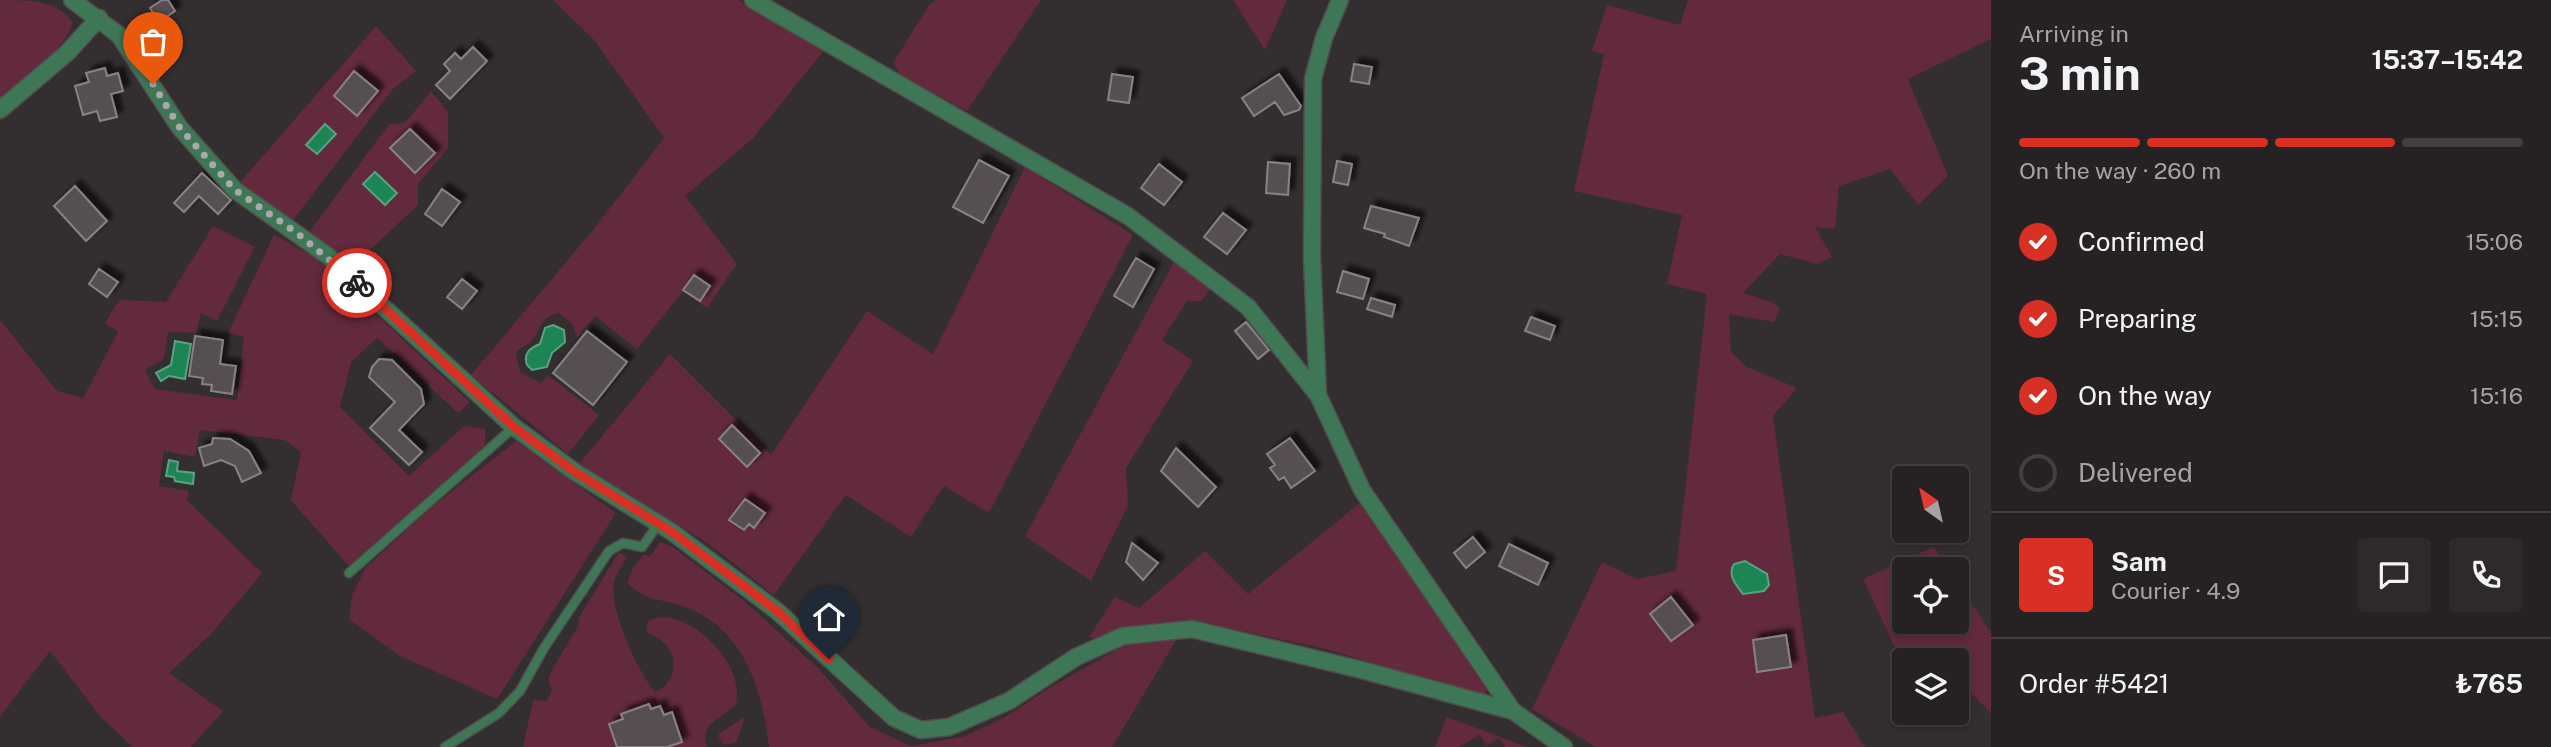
<!DOCTYPE html>
<html lang="en">
<head>
<meta charset="utf-8">
<style>
	body { margin:0; font-family:"Public Sans",sans-serif; background:#2e2a2b; color:#f1f3f6; height:100vh; display:flex; flex-direction:column; font-size:26px; white-space:nowrap }
	* { box-sizing:border-box; margin:0 }
	p { font-size:23px; color:#a4a4a6 }
	.icon { flex:none; width:38px; height:38px; fill:none; stroke:currentColor; stroke-width:2; stroke-linecap:round; stroke-linejoin:round }
	.map { position:relative; flex:1; overflow:hidden }
	.sheet { display:flex; flex-direction:column; background:#262223; width:560px }
	.sheet>* { flex:none }
	.needle { width:46px; rotate:326deg }
	.tools { position:absolute; left:1892px; top:466px; display:grid; gap:14px }
	.tools a { display:grid; place-items:center; width:77px; height:77px; border-radius:7px; background:#262223; box-shadow:0 4px 10px #0003,0 0 0 2px #423f41; font-size:35px }
	.pin { position:absolute; display:grid; place-items:center; width:60px; height:60px; color:#fff; margin:-72px -30px; border-radius:50% 50% 50% 0; rotate:-45deg; box-shadow:0 0 7px #0007 }
	.pin .icon { rotate:45deg }
	.courier { position:absolute; display:grid; place-items:center; width:70px; height:70px; margin:-35px; border:5px solid #d93025; border-radius:50%; background:#fff; color:#222; box-shadow:0 2px 9px #0007 }
	.head em { font-style:normal; font-weight:700 }
	.head div { display:flex; flex-direction:column-reverse }
	.head { display:flex; align-items:center; justify-content:space-between; height:119px; padding:0 28px }
	h1 { font-size:46px; font-weight:700; line-height:52px }
	.bar { display:grid; grid-template-columns:repeat(4,1fr); gap:10px 7px; align-content:center; height:84px; padding:0 28px }
	.bar i { height:9px; border-radius:5px; background:#423f41 }
	.bar .on { background:#d93025 }
	.bar p { grid-column:span 4 }
	.line { display:flex; align-items:center; gap:18px; padding:0 28px; border-top:2px solid #423f41 }
	.line div { flex:1 }
	.round { display:grid; place-items:center; flex:none; width:74px; height:74px; border-radius:7px; background:#2e2a2b }
	ol { padding:0 28px; list-style:none }
	li { display:flex; align-items:center; gap:21px; height:77px }
	li p { margin-inline-start:auto }
	li .icon { padding:7px; border-radius:50%; background:#d93025; color:#fff; stroke-width:4 }
	li:last-child { color:#a4a4a6 }
	li i { width:38px; height:38px; border:4px solid #423f41; border-radius:50% }
	main { display:flex; flex:1; min-height:0 }
	.map>svg:first-child { display:block }
</style>
</head>
<body>
<main>
<div class="map">
<svg width="1991" height="747" viewBox="0 0 1991 747">
	<defs>
		<filter id="shadow"><feDropShadow dx="6" dy="-6" stdDeviation="2" flood-color="#0009"/></filter>
	</defs>
	<rect width="100%" height="100%" fill="#332e2f"/>
	<!-- green -->
	<path fill="#622a3c" d="M0,0C32,0 56,0 73,22C60,57 28,77 0,101Z
		M553,0H738L826,48L753,138L685,196L737,264L707,308L683,291L637,349L595,316L577,338L572,324L559,313C542,317 542,324 535,337C531,344 521,346 516,353L520,372L541,383L548,375L599,415L568,454L471,375L593,230L664,138L594,40Z
		M936,0H1041L967,111L901,76L893,63L929,5Z
		M1233,0H1287L1265,50Z
		M1688,0H1991V39L1908,79L1948,176L1918,205L1890,169L1839,186L1835,229L1815,227L1832,257L1817,264L1780,254L1743,293L1772,302L1780,308L1774,322L1729,314L1731,352L1747,367L1797,388L1773,416L1815,718L1843,712L1865,747H1596L1532,709L1602,562L1637,579L1676,571L1707,294L1667,284L1682,215L1574,191L1604,54L1592,51L1607,5L1680,25Z
		M376,26L416,71L393,89L293,220L240,182Z
		M431,91L448,112V148L418,184V205L354,265L310,231L389,124L405,123Z
		M1025,167L1133,235L989,513L944,486L911,537L846,495L774,595L706,542L579,464L670,354L771,455L867,311L933,354Z
		M213,226L255,247L217,321L201,313L196,333L168,332L164,359L145,370L155,389L237,400L244,337L228,333L274,235L313,256L470,402L458,413L377,338L351,362L340,407L409,476L464,426L485,429V445L349,566L291,500L301,452L285,440L200,430L195,457L164,451L159,486L189,491L187,500L262,573L211,634L169,673L223,711L191,747H132L99,715L50,651L0,717V320L57,391L83,398L118,332L105,323L119,300L166,302Z
		M1174,262L1210,288L1202,301H1187L1162,340L1193,361L1126,468L1128,505L1091,581L1025,536Z
		M516,441L616,513L497,699L400,656L349,619L352,595L366,567L432,507Z
		M1361,502L1487,689L1485,696L1326,649L1195,621L1125,628L1097,638L1089,637L1115,597L1139,608L1205,551L1248,594Z
		M660,542L673,547L744,601L817,667L870,727L911,746L966,736L1007,716L1049,688L1125,645L1177,639L1112,747H769C763,692 744,628 685,607C659,597 650,604 627,583L633,568L644,554L650,557Z
		M1934,547L1949,569H1904V621H1956L1957,580L1991,633V713L1957,679L1956,660H1904V667L1863,579Z
		M619,552L627,557C623,564 616,574 614,581C609,610 637,670 655,692C674,685 680,659 665,644C660,638 652,635 646,631L648,621C682,601 750,665 735,705C721,720 699,722 707,747H523L533,700L547,701L552,689L548,679C557,659 569,642 580,623L578,619Z
		M745,717L736,743L724,745L718,736L720,733Z
		M1447,717L1527,747H1505L1499,738L1487,746L1480,735L1459,747H1435Z"/>
	<!-- water -->
	<path fill="#1d8553" stroke="#5ba380" stroke-width="2" d="M325,124L336,134L317,154L306,145Z
		M375,172L397,193L385,205L363,184Z
		M553,325L564,330L565,342L552,353L547,367L532,370L527,365C523,353 530,348 540,344L545,328Z
		M175,341L191,344L185,379L169,376L161,381L156,373L171,365Z
		M169,460L178,462L177,471L194,473L193,484L175,481L174,477L166,476Z
		M1745,561L1767,574L1769,585L1764,591L1743,594C1736,585 1727,575 1734,564Z"/>
	<!-- building -->
	<path fill="#555051" stroke="#888283" stroke-width="2" filter="url(#shadow)" d="M162,0H168L175,11L159,22L150,8Z
		M473,47L487,61L450,99L436,85L450,71L444,64L455,53L461,59Z
		M1354,64L1372,67L1369,84L1351,81Z
		M105,68L107,76L118,73L123,91L111,94L117,117L100,121L97,111L83,115L75,86L89,82L86,73Z
		M354,71L378,91L357,116L334,96Z
		M1112,74L1133,77L1129,103L1108,100Z
		M1279,74L1301,106L1299,110L1284,115L1275,102L1254,116L1242,98Z
		M410,129L435,153L415,173L390,148Z
		M979,160L1009,176L983,223L953,207Z
		M1337,161L1352,164L1348,185L1333,182Z
		M1268,162L1290,164L1288,195L1266,193Z
		M1159,164L1182,182L1164,205L1141,188Z
		M202,173L231,200L218,214L199,196L184,212L174,203Z
		M75,186L107,221L86,241L54,206Z
		M442,189L460,202L442,226L425,214Z
		M1371,206L1419,218L1409,246L1384,237L1385,234L1364,228Z
		M1223,213L1246,230L1227,254L1204,237Z
		M1136,258L1154,269L1133,307L1114,296Z
		M99,269L118,282L107,297L89,284Z
		M1343,271L1369,279L1363,299L1337,292Z
		M694,275L710,286L700,301L683,290Z
		M462,279L477,291L462,309L447,297Z
		M1371,298L1395,305L1392,317L1367,309Z
		M1531,317L1555,326L1550,340L1525,331Z
		M1246,322L1269,350L1258,359L1235,331Z
		M587,331L627,362L593,405L553,373Z
		M195,336L223,340L220,364L236,366L232,394L211,391L212,385L202,384L203,378L189,376Z
		M379,359L392,360L421,389L424,404L399,430L422,452L409,465L370,428L395,402L369,377L372,367Z
		M732,425L760,453L747,467L719,439Z
		M213,438L230,439L249,451L261,473L242,482L235,466L221,460L204,466L199,448L212,444Z
		M1290,438L1315,471L1291,488L1284,477L1279,480L1270,468L1275,465L1267,454Z
		M1176,448L1216,487L1198,507L1161,471Z
		M745,499L765,513L754,528L749,524L744,530L729,520Z
		M1473,537L1485,552L1466,568L1454,553Z
		M1132,543L1158,563L1143,580L1126,562Z
		M1509,544L1548,563L1538,585L1499,566Z
		M1671,597L1693,625L1671,641L1650,614Z
		M1786,635L1791,667L1757,672L1753,640Z
		M649,704L651,709L660,706L664,715L672,712L682,742L667,747H617L609,724L623,719L621,714Z"/>
	<g fill="none" stroke-linecap="round" stroke-linejoin="round">
		<!-- lane casing -->
		<g stroke="#514c4d" stroke-width="11">
			<path id="lane" d="M349,573L514,427
				M445,747L499,713L520,691L544,648L609,551L623,543L642,547L659,523"/>
		</g>
		<!-- street casing -->
		<g stroke="#514c4d" stroke-width="19">
			<path id="street" d="M72,0L119,35L180,128L235,190L328,256L514,427L575,472L672,532L777,611L894,718L921,730L949,727L1009,701L1076,657L1123,636L1192,629L1362,670L1513,711
				M753,0L1128,216L1248,307L1318,395L1362,490L1513,711L1564,747
				M0,110L67,53L99,18
				M1318,395L1312,258L1313,79L1324,38L1340,0"/>
		</g>
		<!-- lane -->
		<use href="#lane" stroke="#3e7756" stroke-width="8"/>
		<!-- street -->
		<use href="#street" stroke="#3e7756" stroke-width="16"/>
	</g>
	<g fill="none" stroke-linecap="round" stroke-linejoin="round">
		<!-- done -->
		<path stroke="#aba8a9" stroke-width="7" stroke-dasharray="0 12.6" d="M153,84L180,128L235,190L297,233L357,283"/>
		<!-- route -->
		<path stroke="#d93025" stroke-width="9" d="M357,283L514,427L575,472L672,532L777,611L829,659"/>
	</g>
</svg>
<div class="tools">
<a><svg class="needle" viewBox="-14 -14 28 28"><path d="M0-13l5 13h-10z" fill="#e53935"/><path d="M0 13l5-13h-10z" fill="#a4a4a6"/></svg></a>
<a><svg class="icon" aria-label="locate" viewBox="0 0 24 24"><circle cx="12" cy="12" r="6"/><path d="M12 2v4M12 18v4M2 12h4M18 12h4"/></svg></a>
<a><svg class="icon" aria-label="layers" viewBox="0 0 24 24"><path d="M12 4l9 5-9 5-9-5zM3 14l9 5 9-5"/></svg></a>
</div>
<div class="pin" style="left:153px;top:84px;background:#ea580c"><svg class="icon" aria-label="bag" viewBox="0 0 24 24"><path d="M5 8h14l-1 12H6zM9 8a3 3 0 0 1 6 0"/></svg></div>
<div class="pin" style="left:829px;top:659px;background:#1f2937"><svg class="icon" aria-label="home" viewBox="0 0 24 24"><path d="M3 11l9-7 9 7M6 9v11h12V9"/></svg></div>
<div class="courier" style="left:357px;top:283px"><svg class="icon" aria-label="bike" viewBox="0 0 24 24"><circle cx="6" cy="16" r="4"/><circle cx="18" cy="16" r="4"/><path d="M6 16l4-8h5l3 8M10 8l3 8H6M13 5h3"/></svg></div>
</div>
<section class="sheet">
<div class="head"><div><h1>3 min</h1><p>Arriving in</p></div><em>15:37–15:42</em></div>
<div class="bar"><i class="on"></i><i class="on"></i><i class="on"></i><i></i><p>On the way · 260 m</p></div>
<ol>
<li><svg class="icon" aria-label="check" viewBox="0 0 24 24"><path d="M5 12l5 5 9-10"/></svg>Confirmed<p>15:06</p></li>
<li><svg class="icon" aria-label="check" viewBox="0 0 24 24"><path d="M5 12l5 5 9-10"/></svg>Preparing<p>15:15</p></li>
<li><svg class="icon" aria-label="check" viewBox="0 0 24 24"><path d="M5 12l5 5 9-10"/></svg>On the way<p>15:16</p></li>
<li><i></i>Delivered</li>
</ol>
<div class="line" style="height:126px"><b class="round" style="background:#d93025;color:#fff">S</b><div><b>Sam</b><p>Courier · 4.9</p></div><a class="round"><svg class="icon" aria-label="chat" viewBox="0 0 24 24"><path d="M4 5h16v11H9l-5 4z"/></svg></a><a class="round"><svg class="icon" aria-label="phone" viewBox="0 0 24 24"><path d="M5 4h4l2 5-3 2q2 4 5 5l2-3 5 2v4C11 20 4 13 5 4z"/></svg></a></div>
<div class="line" style="height:91px"><div>Order #5421</div><b>₺765</b></div>
</section>
</main>
</body>
</html>
